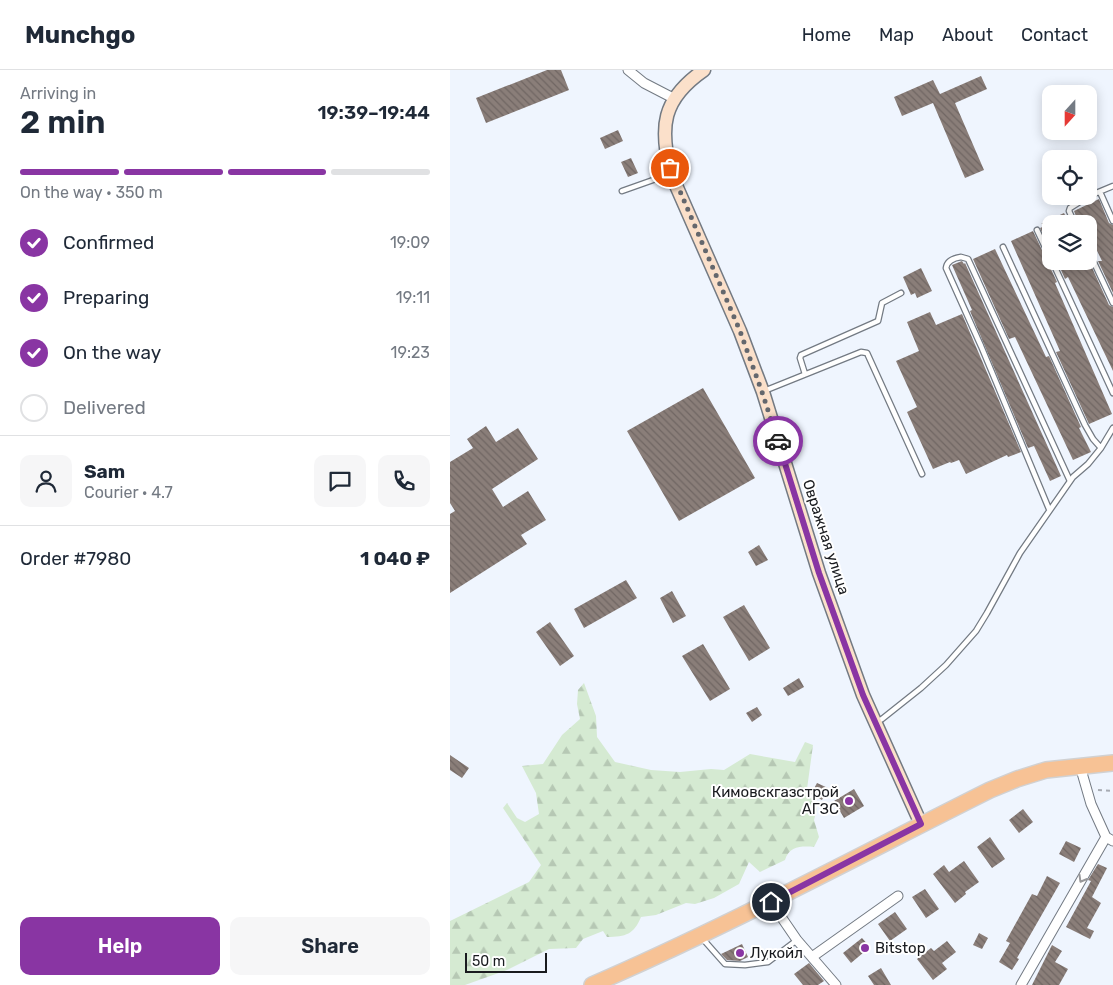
<!DOCTYPE html>
<html lang="en">
<head>
<meta charset="utf-8">
<style>
	body { margin:0; font-family:Rubik,sans-serif; background:#f6f6f7; color:#1f2937; height:100vh; display:flex; flex-direction:column; font-size:19px; white-space:nowrap }
	* { box-sizing:border-box; margin:0 }
	p { font-size:16px; color:#747a83 }
	.icon { flex:none; width:28px; height:28px; fill:none; stroke:currentColor; stroke-width:2; stroke-linecap:round; stroke-linejoin:round }
	.map { position:relative; flex:1; overflow:hidden }
	.drawer { display:flex; flex-direction:column; background:#fff; width:450px }
	.drawer>* { flex:none }
	.needle { width:32px; rotate:201deg }
	.fabs { position:absolute; left:592px; top:15px; display:grid; gap:10px }
	.fabs a { display:grid; place-items:center; width:55px; height:55px; border-radius:10px; background:#fff; box-shadow:0 2px 12px #0003; font-size:25px }
	.scale { position:absolute; left:15px; bottom:12px; width:82px; box-sizing:border-box; padding-left:5px; border:2px solid #191b1f; border-top:0; font-size:14px; line-height:18px; white-space:nowrap; color:#191b1f; -webkit-text-stroke:4px #fff; paint-order:stroke }
	.pin { position:absolute; display:grid; place-items:center; width:42px; height:42px; color:#fff; margin:-21px; border:2px solid #fff; border-radius:50%; box-shadow:0 1px 5px #0007 }
	.courier { position:absolute; display:grid; place-items:center; width:50px; height:50px; margin:-25px; border:4px solid #8935a3; border-radius:50%; background:#fff; color:#222; box-shadow:0 1px 6px #0007 }
	.head em { font-style:normal; font-weight:600 }
	.head div { display:flex; flex-direction:column-reverse }
	.head { display:flex; align-items:center; justify-content:space-between; height:85px; padding:0 20px }
	h1 { font-size:32px; font-weight:600; line-height:38px }
	.bar { display:grid; grid-template-columns:repeat(4,1fr); gap:8px 5px; align-content:center; height:60px; padding:0 20px }
	.bar i { height:6px; border-radius:4px; background:#e0e1e3 }
	.bar .on { background:#8935a3 }
	.bar p { grid-column:span 4 }
	.line { display:flex; align-items:center; gap:12px; padding:0 20px; border-top:1px solid #e0e1e3 }
	.line div { flex:1 }
	.round { display:grid; place-items:center; flex:none; width:52px; height:52px; border-radius:10px; background:#f6f6f7 }
	ol { padding:0 20px; list-style:none }
	li { display:flex; align-items:center; gap:15px; height:55px }
	li p { margin-inline-start:auto }
	li .icon { padding:5px; border-radius:50%; background:#8935a3; color:#fff; stroke-width:4 }
	li:last-child { color:#747a83 }
	li i { width:28px; height:28px; border:2px solid #e0e1e3; border-radius:50% }
	.primary-button { display:flex; gap:10px; margin-top:auto; padding:10px 20px }
	.primary-button a { flex:1; height:58px; border-radius:10px; background:#8935a3; color:#fff; font-size:20px; font-weight:600; line-height:58px; text-align:center }
	.primary-button a+a { background:#f6f6f7; color:#1f2937 }
	header { display:flex; align-items:center; gap:30px; box-sizing:border-box; height:70px; padding:0 25px; background:#fff; border-bottom:1px solid #e0e1e3 }
	header strong { font-size:24px }
	nav { display:flex; gap:28px; margin-inline-start:auto; font-size:18px }
	main { display:flex; flex:1; min-height:0 }
	.map>svg:first-child { display:block }
</style>
</head>
<body>
<header>
<strong>Munchgo</strong>
<nav><a>Home</a><a>Map</a><a>About</a><a>Contact</a></nav>
</header>
<main>
<section class="drawer">
<div class="head"><div><h1>2 min</h1><p>Arriving in</p></div><em>19:39–19:44</em></div>
<div class="bar"><i class="on"></i><i class="on"></i><i class="on"></i><i></i><p>On the way · 350 m</p></div>
<ol>
<li><svg class="icon" aria-label="check" viewBox="0 0 24 24"><path d="M5 12l5 5 9-10"/></svg>Confirmed<p>19:09</p></li>
<li><svg class="icon" aria-label="check" viewBox="0 0 24 24"><path d="M5 12l5 5 9-10"/></svg>Preparing<p>19:11</p></li>
<li><svg class="icon" aria-label="check" viewBox="0 0 24 24"><path d="M5 12l5 5 9-10"/></svg>On the way<p>19:23</p></li>
<li><i></i>Delivered</li>
</ol>
<div class="line" style="height:90px"><a class="round"><svg class="icon" aria-label="person" viewBox="0 0 24 24"><circle cx="12" cy="8" r="4"/><path d="M4 21q1-7 8-7t8 7"/></svg></a><div><b>Sam</b><p>Courier · 4.7</p></div><a class="round"><svg class="icon" aria-label="chat" viewBox="0 0 24 24"><path d="M4 5h16v11H9l-5 4z"/></svg></a><a class="round"><svg class="icon" aria-label="phone" viewBox="0 0 24 24"><path d="M5 4h4l2 5-3 2q2 4 5 5l2-3 5 2v4C11 20 4 13 5 4z"/></svg></a></div>
<div class="line" style="height:65px"><div>Order #7980</div><b>1 040 ₽</b></div>
<div class="primary-button"><a>Help</a><a>Share</a></div>
</section>
<div class="map">
<svg width="663" height="915" viewBox="0 0 663 915">
	<defs>
		<pattern id="forest-firs" width="22" height="20" patternUnits="userSpaceOnUse" patternTransform="scale(1.25)"><rect width="22" height="20" fill="#d5ead2"/><path d="M5 1l3.5 6h-7zM16 11l3.5 6h-7z" fill="#b6c8b4"/></pattern>
		<pattern id="building-back-hatch" width="6" height="6" patternUnits="userSpaceOnUse" patternTransform="scale(1.25)"><rect width="6" height="6" fill="#8a7e79"/><path d="M-1 5l2 2M0 0l6 6M5-1l2 2" fill="none" stroke="#706663"/></pattern>
	</defs>
	<rect width="100%" height="100%" fill="#eff5fe"/>
	<!-- forest -->
	<path fill="url(#forest-firs)" d="M134,613L146,646L147,667L165,692L201,700L230,702L261,699L274,700L300,684L345,692L355,672L363,675L357,719L367,739L364,750L369,767L364,777C352,776 339,776 335,790L310,802L299,792L289,814L264,828L245,834L236,833L206,845L191,847C184,864 176,867 157,867L153,861L133,869L126,878L99,879L57,900L15,915H0V851L79,812L91,795L53,738L57,733L67,748L75,752L89,744L86,723L72,696L93,694L112,665L130,649L127,634L128,620Z"/>
	<!-- building -->
	<path fill="url(#building-back-hatch)" d="M97,0H111L119,20L36,53L26,28Z
		M531,6L537,19L505,33L534,100L515,108L483,33L452,46L444,27L483,10L490,24Z
		M168,60L173,71L155,79L150,68Z
		M181,88L188,103L178,107L171,92Z
		M649,129L659,153L663,155V223L648,191H652L639,164V154H629L624,141Z
		M614,143L615,145H616L620,154H601V181L590,158L600,154H591Z
		M583,161L607,212L605,213L662,344L639,354L606,282L610,281L561,171Z
		M545,179L596,287L599,286L631,357L629,358L641,382L623,390L565,267L559,269L523,189Z
		M512,191L514,194L515,193L611,406L600,411L584,376L578,378L520,241L522,240L502,195Z
		M607,191H639L659,235L663,237V301L618,207L615,209Z
		M471,198L482,221L467,228L465,223L461,225L453,207Z
		M480,242L486,255L512,244L571,382L558,387L557,385L516,404L509,390L501,393L500,392L483,399L457,342L467,337L446,291L469,281L457,252Z
		M253,318L305,408L229,451L177,361Z
		M36,356L46,372L68,358L88,389L42,419L53,437L78,421L96,450L71,465L77,474L0,523V444L5,441L0,433V392L23,378L17,369Z
		M309,475L318,490L306,496L298,482Z
		M176,510L187,528L134,558L124,539Z
		M222,521L236,546L223,553L210,528Z
		M294,535L320,578L299,591L273,547Z
		M100,552L124,586L110,596L86,562Z
		M253,574L280,619L260,631L232,586Z
		M349,608L354,617L338,626L333,618Z
		M307,637L312,645L302,652L296,643Z
		M0,685L19,698L12,708L0,700Z
		M367,713L378,718L372,730L361,724Z
		M404,719L414,736L394,748L384,731Z
		M573,739L583,752L569,763L559,750Z
		M540,767L555,789L542,798L527,777Z
		M616,771L631,778L624,792L609,784Z
		M514,791L529,812L515,822L516,824L505,833L483,804L494,795L499,802Z
		M648,794L657,798L642,827L651,833L637,858L644,861L640,869L616,857L641,811L638,810Z
		M597,806L610,813L567,888L569,889L562,900L549,892L560,873L556,871L582,824L587,826Z
		M475,819L489,839L476,848L462,827Z
		M445,842L457,859L440,871L428,854Z
		M529,863L538,868L532,879L523,875Z
		M412,868L420,877L401,893L393,883Z
		M497,871L506,882L492,893L497,899L483,910L467,889L481,878L484,881Z
		M292,874L298,887L290,891L277,890L271,884Z
		M602,875L612,881L605,892L618,899L609,915H582Z
		M359,893L374,911L368,915H353L344,904Z
		M431,898L441,915H424L418,906Z"/>
	<g fill="none" stroke-linecap="round" stroke-linejoin="round">
		<!-- lane casing -->
		<g stroke="#737a83" stroke-width="7">
			<path id="lane" d="M172,121L220,104
				M650,122L663,151
				M639,126L663,116
				M625,154L619,141L620,138L639,126
				M587,160L601,190
				M553,177L635,355L643,369L651,378
				M639,182L663,233
				M602,191L663,323
				M355,304L350,288L351,285L428,251L432,233L451,223
				M314,321L411,282L417,283L472,404
				M599,439L531,276L496,198C497,191 504,188 511,187L518,189L620,411
				M426,652L432,649L471,618L496,595L526,561L537,543L570,483L623,407L638,394L651,378L663,358
				M252,868L275,894L295,895L318,892L347,870"/>
		</g>
		<!-- street casing -->
		<g stroke="#737a83" stroke-width="11">
			<path id="street" d="M178,0L194,13L223,28
				M630,696L641,734L656,767L663,771
				M321,832L347,870L386,915
				M362,887L448,826
				M571,915L656,767"/>
		</g>
		<!-- secondary casing -->
		<g stroke="#737a83" stroke-width="15">
			<path id="secondary" d="M254,0C212,29 209,57 221,104L290,261L313,322L369,503L413,625L471,754"/>
		</g>
		<!-- primary casing -->
		<g stroke="#d1d1d2" stroke-width="18">
			<path id="primary" d="M142,915C278,856 408,786 540,720L567,709L596,700L663,693"/>
		</g>
		<!-- path -->
		<path stroke="#a7abb3" stroke-width="2" stroke-dasharray="4 4" stroke-linecap="butt" d="M648,720L663,721"/>
		<!-- lane -->
		<use href="#lane" stroke="#fff" stroke-width="4.5"/>
		<!-- street -->
		<use href="#street" stroke="#fff" stroke-width="9"/>
		<!-- secondary -->
		<use href="#secondary" stroke="#fbe0ca" stroke-width="12"/>
		<!-- primary -->
		<use href="#primary" stroke="#f7c295" stroke-width="15"/>
	</g>
	<!-- one-way arrows -->
	<defs><path id="oneway-chevron" d="M-2-3.5L2.5 0L-2 3.5" fill="none" stroke-width="1.6" stroke-linecap="round" stroke-linejoin="round" transform="scale(1.25)"/></defs>
	<use stroke="#98989a" href="#oneway-chevron" transform="translate(632 809) rotate(120)"/>
	<g fill="none" stroke-linecap="round" stroke-linejoin="round">
		<!-- done -->
		<path stroke="#64676d" stroke-width="5" stroke-dasharray="0 9" d="M220,98L290,261L312,322L328,371"/>
		<!-- route -->
		<path stroke="#8935a3" stroke-width="6" d="M321,832L471,754L413,625L369,503L328,371"/>
	</g>
	<!-- markers -->
	<g fill="#8935a3" stroke="#fff" stroke-width="2">
		<circle cx="399" cy="731" r="5"/>
		<circle cx="415" cy="878" r="5"/>
		<circle cx="290" cy="883" r="5"/>
	</g>
	<g text-anchor="middle" stroke-width="4" stroke-linejoin="round" paint-order="stroke">
		<!-- street labels -->
		<g font-size="15" fill="#191b1f" stroke="#fff">
			<text transform="translate(376 467) rotate(72)" y="5">Овражная улица</text>
		</g>
		<!-- poi labels -->
		<g font-size="15" fill="#191b1f" stroke="#fff" text-anchor="start">
			<text x="389" y="727" text-anchor="end">Кимовскгазстрой<tspan x="389" dy="17">АГЗС</tspan></text>
			<text x="425" y="883">Bitstop</text>
			<text x="300" y="888">Лукойл</text>
		</g>
	</g>
</svg>
<div class="fabs">
<a><svg class="needle" viewBox="-14 -14 28 28"><path d="M0-13l5 13h-10z" fill="#e53935"/><path d="M0 13l5-13h-10z" fill="#747a83"/></svg></a>
<a><svg class="icon" aria-label="locate" viewBox="0 0 24 24"><circle cx="12" cy="12" r="6"/><path d="M12 2v4M12 18v4M2 12h4M18 12h4"/></svg></a>
<a><svg class="icon" aria-label="layers" viewBox="0 0 24 24"><path d="M12 4l9 5-9 5-9-5zM3 14l9 5 9-5"/></svg></a>
</div>
<div class="scale">50 m</div>
<div class="pin" style="left:220px;top:98px;background:#ea580c"><svg class="icon" aria-label="bag" viewBox="0 0 24 24"><path d="M5 8h14l-1 12H6zM9 8a3 3 0 0 1 6 0"/></svg></div>
<div class="pin" style="left:321px;top:832px;background:#1f2937"><svg class="icon" aria-label="home" viewBox="0 0 24 24"><path d="M3 11l9-7 9 7M6 9v11h12V9"/></svg></div>
<div class="courier" style="left:328px;top:371px"><svg class="icon" aria-label="car" viewBox="0 0 24 24"><path d="M5 17H2v-5l4-1 3-4h7l3 4 3 1v5h-3M9 17h6M6 11h13"/><circle cx="7" cy="17" r="2"/><circle cx="17" cy="17" r="2"/></svg></div>
</div>
</main>
</body>
</html>
